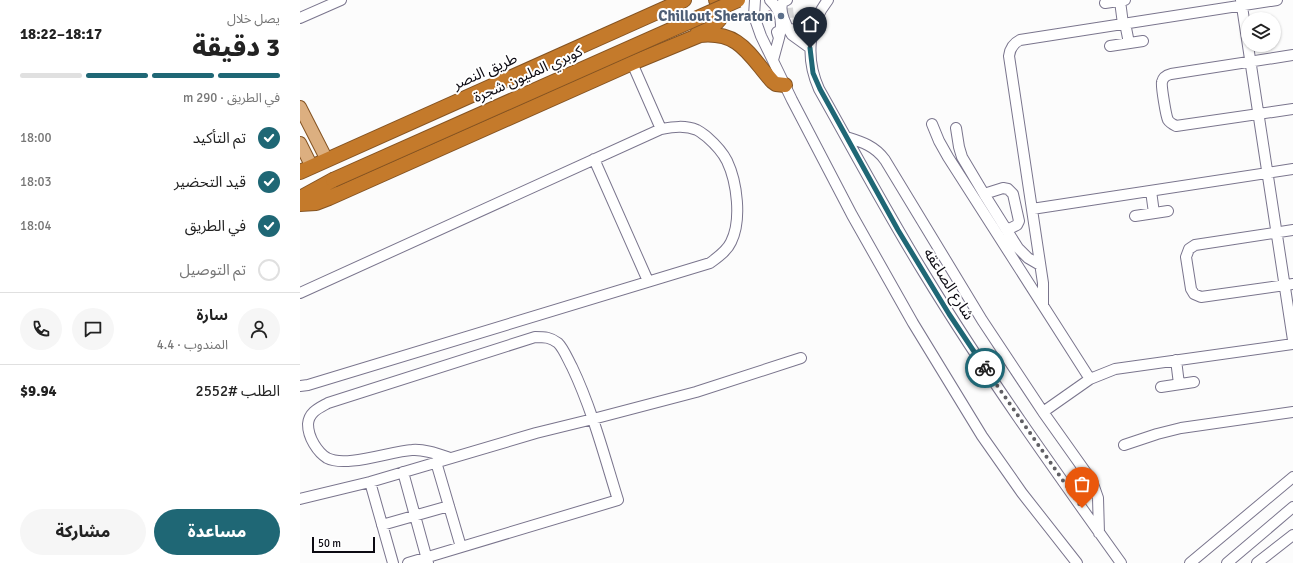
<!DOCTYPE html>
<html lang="ar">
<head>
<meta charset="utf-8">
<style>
	body { margin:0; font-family:Signika,"Noto Sans Arabic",sans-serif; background:#f6f6f6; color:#222; direction:rtl; height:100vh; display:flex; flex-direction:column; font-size:15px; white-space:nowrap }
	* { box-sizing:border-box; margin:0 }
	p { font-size:13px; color:#767676 }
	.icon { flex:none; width:22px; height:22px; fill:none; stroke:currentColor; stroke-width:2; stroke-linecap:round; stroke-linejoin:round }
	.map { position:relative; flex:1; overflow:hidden; direction:ltr }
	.panel { display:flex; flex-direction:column; background:#fff; width:300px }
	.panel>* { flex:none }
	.tools { position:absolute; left:941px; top:12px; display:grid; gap:8px }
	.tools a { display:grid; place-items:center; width:40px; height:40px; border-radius:50%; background:#fff; box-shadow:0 1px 3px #0004; font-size:20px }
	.scale { position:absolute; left:12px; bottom:10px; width:63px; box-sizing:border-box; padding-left:4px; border:2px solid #0c0a12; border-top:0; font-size:11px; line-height:14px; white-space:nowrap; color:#0c0a12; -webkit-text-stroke:3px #fff; paint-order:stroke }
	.pin { position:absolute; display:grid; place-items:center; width:34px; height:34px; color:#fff; margin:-41px -17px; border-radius:50% 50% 50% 0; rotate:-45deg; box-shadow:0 0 4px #0007 }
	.pin .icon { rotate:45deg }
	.courier { position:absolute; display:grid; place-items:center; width:40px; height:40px; margin:-20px; border:3px solid #1f6775; border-radius:50%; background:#fff; color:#222; box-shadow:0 1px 5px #0007 }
	.headline em { font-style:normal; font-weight:800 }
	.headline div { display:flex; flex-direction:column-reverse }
	.headline { display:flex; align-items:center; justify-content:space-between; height:68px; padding:0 20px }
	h1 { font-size:26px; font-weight:800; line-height:30px }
	.bar { display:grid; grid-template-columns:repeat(4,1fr); gap:6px 4px; align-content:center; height:48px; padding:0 20px }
	.bar i { height:5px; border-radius:3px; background:#e0e0e0 }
	.bar .selected { background:#1f6775 }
	.bar p { grid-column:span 4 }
	.line { display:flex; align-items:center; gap:10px; padding:0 20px; border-top:1px solid #e0e0e0 }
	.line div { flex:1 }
	.round { display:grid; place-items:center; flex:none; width:42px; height:42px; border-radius:21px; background:#f6f6f6 }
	ol { padding:0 20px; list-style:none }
	li { display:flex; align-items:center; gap:12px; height:44px }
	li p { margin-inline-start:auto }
	li .icon { padding:4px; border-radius:50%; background:#1f6775; color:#fff; stroke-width:4 }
	li:last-child { color:#767676 }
	li i { width:22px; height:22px; border:2px solid #e0e0e0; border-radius:50% }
	.action { display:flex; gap:8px; margin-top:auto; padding:8px 20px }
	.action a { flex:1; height:46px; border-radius:24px; background:#1f6775; color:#fff; font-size:16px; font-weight:800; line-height:46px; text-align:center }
	.action a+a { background:#f6f6f6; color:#222 }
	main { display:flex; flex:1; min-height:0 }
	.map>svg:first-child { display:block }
</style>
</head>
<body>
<main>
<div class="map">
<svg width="993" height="563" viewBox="0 0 993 563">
	<rect width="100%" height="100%" fill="#fcfcfc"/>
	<!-- building -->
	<path fill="#71335b" d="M470,10L474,20L470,22L466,12Z"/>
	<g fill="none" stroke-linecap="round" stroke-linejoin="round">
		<!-- minor-tunnel -->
		<path stroke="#d8d8d9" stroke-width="10" stroke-dasharray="10 5" stroke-linecap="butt" d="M488,8L489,18
			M471,10L474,20"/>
		<!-- minor casing -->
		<g stroke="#7a758d" stroke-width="12">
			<path id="minor" d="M455,0L454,16L461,36L492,100L552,215L613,323L682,436L722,493L777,563
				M470,0C482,11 483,24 479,38
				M487,0L483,2C478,10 487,28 492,35
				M528,0C507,26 506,60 519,89C554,151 587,213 624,273C685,373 753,468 821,563
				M941,0L993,340
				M820,1L823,24
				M805,3L825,0
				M0,18L41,0
				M825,23L829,43
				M491,29L492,35L510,48
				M810,46L843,41
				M993,55L871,74C867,75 863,77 862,82C861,86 866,116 868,120C870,123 872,124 876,126L993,109
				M473,60L479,38L477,32
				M332,63L361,129
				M632,124L639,141L648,157L790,379
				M656,128L659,147L662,157L684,194L718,248L728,258L740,265
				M546,137C562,142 575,146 585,160L682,320L743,412L792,481L798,498L799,533
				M294,159L348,281
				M851,191L854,213
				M684,194L703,188L708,189L713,194L719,221L717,225L707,230
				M732,209L993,169
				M835,216L868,211
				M993,230L895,245L889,249L886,257L891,289L894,294L901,297L993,284
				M0,293L361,129C373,127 385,125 397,130C401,132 404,135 407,137C415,144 422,151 427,161C437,182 442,220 431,242C427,251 418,257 410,263L8,385L0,386
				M743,305V283L709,56C710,48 714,43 720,40L977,0
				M876,360L879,384
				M861,387L894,382
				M743,412L790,379L815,369L993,344
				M824,445L857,434L881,428L993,412
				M136,462L161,547
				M103,472L128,563
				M70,482L93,563
				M0,499L70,482L236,433L293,419L396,392L501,358
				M82,525L149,506
				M108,563L318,500C304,455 292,409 272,367C268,360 264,349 258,343C250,337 245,337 235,337L28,403C19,408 9,412 8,424C8,431 11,439 14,444C17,449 22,455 27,458C46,468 91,451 112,450C125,449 138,454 150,458
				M890,563L993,477
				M927,563L993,507
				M957,563L993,535"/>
		</g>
		<!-- major casing -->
		<g stroke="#845322" stroke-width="14">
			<path id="major" d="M0,107L27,160
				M0,143L12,167"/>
		</g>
		<!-- highway casing -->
		<g stroke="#845322" stroke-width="16">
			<path id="highway" d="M398,32C403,30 409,28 413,25C424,19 423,8 416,0
				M0,172L384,0
				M0,198L33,180
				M0,204L16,203L29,198L332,63L400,35C440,31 449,55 472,81L476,84L485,85"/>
		</g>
		<!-- minor -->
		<use href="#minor" stroke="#fff" stroke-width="10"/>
		<!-- major -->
		<use href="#major" stroke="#dcaf80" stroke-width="12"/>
		<!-- highway -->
		<use href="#highway" stroke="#c47a2b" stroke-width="14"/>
		<!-- highway-bridge casing -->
		<g stroke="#845322" stroke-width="16" stroke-linecap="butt">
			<path id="highway-bridge" d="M33,180L438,0"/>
		</g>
		<!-- highway-bridge -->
		<use href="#highway-bridge" stroke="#c47a2b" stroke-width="14"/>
	</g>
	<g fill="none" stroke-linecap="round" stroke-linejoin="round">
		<!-- done -->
		<path stroke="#605f64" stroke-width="4" stroke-dasharray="0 7.2" d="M685,368L782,508"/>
		<!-- route -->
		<path stroke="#1f6775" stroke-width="5" d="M510,48L513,73L520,89L598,230L649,314L685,368"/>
	</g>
	<!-- markers -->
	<circle fill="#5c6f8a" stroke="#fff" stroke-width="1.5" cx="481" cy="16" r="4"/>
	<g text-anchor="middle" stroke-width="4" stroke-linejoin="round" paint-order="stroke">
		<!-- service labels -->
		<g font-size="15" font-weight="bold" fill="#4e5e75" stroke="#fff" text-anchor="end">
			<text x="473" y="21">Chillout Sheraton</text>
		</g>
		<!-- street labels -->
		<g font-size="15" fill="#0c0a12" stroke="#fff">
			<text transform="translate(185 71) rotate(-24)" y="5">طريق النصر</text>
			<text transform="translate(228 74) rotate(-24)" y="5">كوبري المليون شجرة</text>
			<text transform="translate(649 284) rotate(58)" y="5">شارع الصاعقه</text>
		</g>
	</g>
</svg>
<div class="tools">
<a><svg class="icon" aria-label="layers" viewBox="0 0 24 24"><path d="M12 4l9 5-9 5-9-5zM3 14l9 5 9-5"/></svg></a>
</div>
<div class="scale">50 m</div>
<div class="pin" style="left:782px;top:508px;background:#ea580c"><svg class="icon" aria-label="bag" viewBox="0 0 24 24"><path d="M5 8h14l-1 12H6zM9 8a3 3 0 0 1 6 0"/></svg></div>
<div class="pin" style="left:510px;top:48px;background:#1f2937"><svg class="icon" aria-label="home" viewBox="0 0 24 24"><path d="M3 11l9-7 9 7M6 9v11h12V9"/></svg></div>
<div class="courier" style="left:685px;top:368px"><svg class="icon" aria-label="bike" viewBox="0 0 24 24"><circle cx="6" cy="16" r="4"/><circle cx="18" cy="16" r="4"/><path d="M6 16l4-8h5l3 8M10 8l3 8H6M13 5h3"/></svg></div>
</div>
<section class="panel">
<div class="headline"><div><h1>3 دقيقة</h1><p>يصل خلال</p></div><em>18:17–18:22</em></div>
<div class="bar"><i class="selected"></i><i class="selected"></i><i class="selected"></i><i></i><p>في الطريق · 290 m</p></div>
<ol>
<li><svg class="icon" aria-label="check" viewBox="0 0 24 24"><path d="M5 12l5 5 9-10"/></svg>تم التأكيد<p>18:00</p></li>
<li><svg class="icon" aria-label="check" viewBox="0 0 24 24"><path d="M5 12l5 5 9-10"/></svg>قيد التحضير<p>18:03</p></li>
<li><svg class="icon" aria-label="check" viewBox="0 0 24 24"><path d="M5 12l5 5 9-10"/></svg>في الطريق<p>18:04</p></li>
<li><i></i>تم التوصيل</li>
</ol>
<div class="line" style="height:72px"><a class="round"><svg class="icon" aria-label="person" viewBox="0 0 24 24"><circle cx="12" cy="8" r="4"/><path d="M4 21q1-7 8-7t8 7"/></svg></a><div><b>سارة</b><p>المندوب · 4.4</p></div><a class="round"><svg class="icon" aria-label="chat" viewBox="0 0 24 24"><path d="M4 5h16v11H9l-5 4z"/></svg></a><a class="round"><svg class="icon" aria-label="phone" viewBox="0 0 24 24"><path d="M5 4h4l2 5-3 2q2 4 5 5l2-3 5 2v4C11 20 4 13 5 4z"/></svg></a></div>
<div class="line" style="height:52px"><div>الطلب #2552</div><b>$9.94</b></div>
<div class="action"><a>مساعدة</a><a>مشاركة</a></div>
</section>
</main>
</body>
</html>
